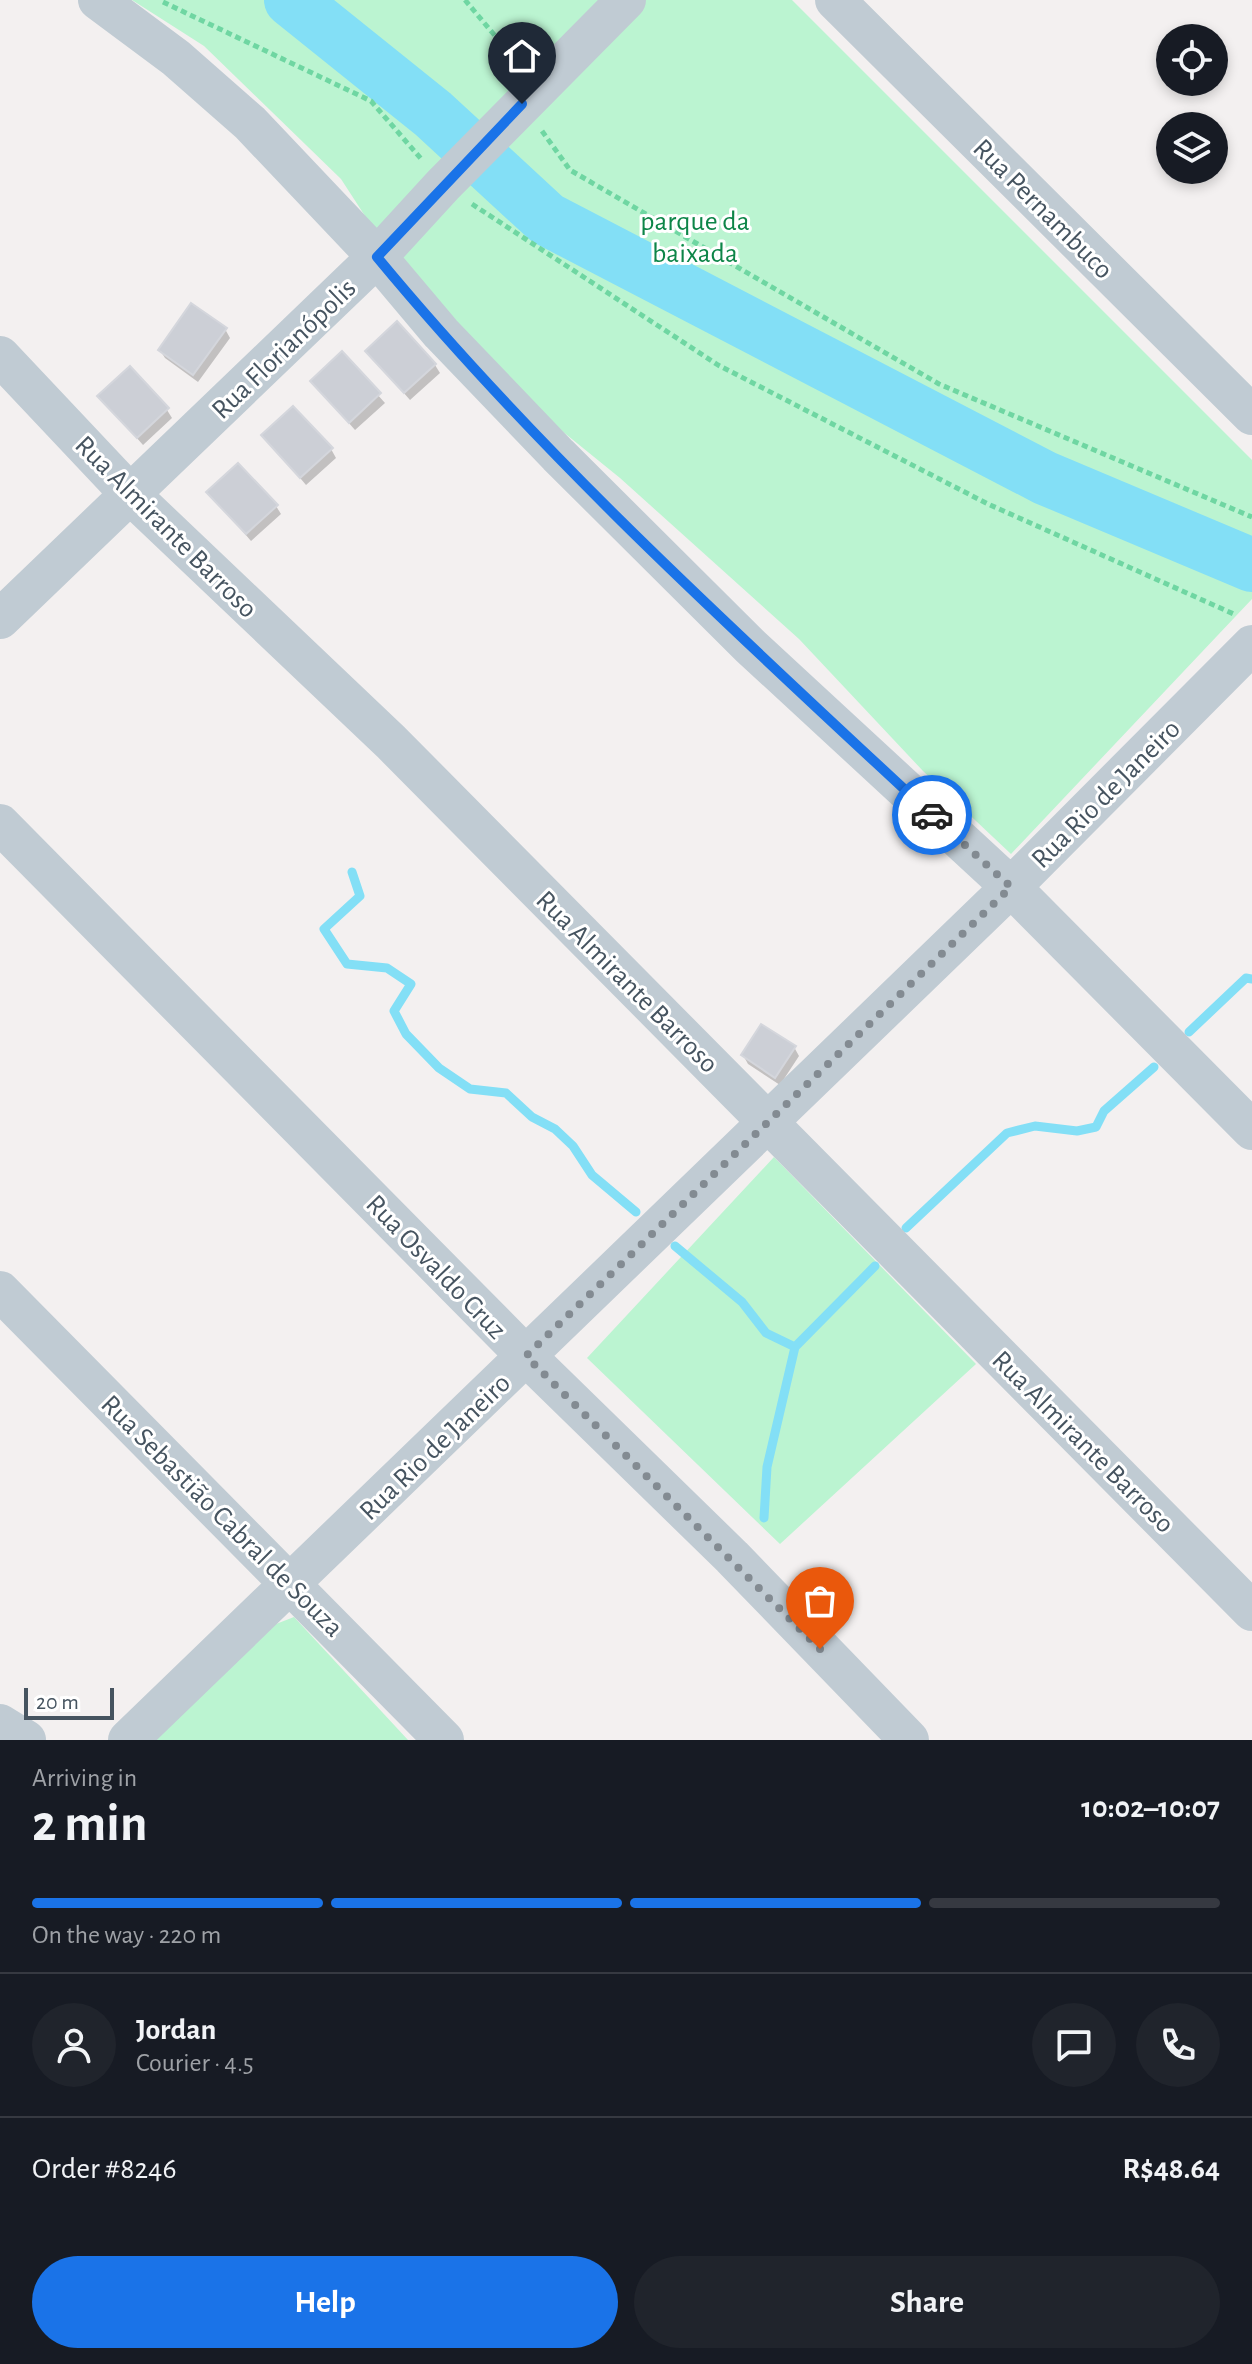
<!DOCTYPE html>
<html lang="en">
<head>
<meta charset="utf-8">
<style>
	body { margin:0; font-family:"Alegreya Sans",sans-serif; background:#20242c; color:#f1f3f6; height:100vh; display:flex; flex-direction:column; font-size:30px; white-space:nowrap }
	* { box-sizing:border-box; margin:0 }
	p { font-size:26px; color:#9ea1a6 }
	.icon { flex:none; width:44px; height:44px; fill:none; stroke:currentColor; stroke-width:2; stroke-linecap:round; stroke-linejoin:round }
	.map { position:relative; height:1740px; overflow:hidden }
	.drawer { display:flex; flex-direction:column; background:#171b24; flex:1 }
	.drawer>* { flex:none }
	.fabs { position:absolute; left:1156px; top:24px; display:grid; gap:16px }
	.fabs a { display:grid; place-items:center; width:72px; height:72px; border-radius:50%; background:#171b24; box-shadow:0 4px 12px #0003; font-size:40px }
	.scale { position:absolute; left:24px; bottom:20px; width:90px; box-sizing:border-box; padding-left:8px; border:4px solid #465460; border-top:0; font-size:22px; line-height:28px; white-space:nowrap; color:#465460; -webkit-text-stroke:6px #fff; paint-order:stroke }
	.pin { position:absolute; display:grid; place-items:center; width:68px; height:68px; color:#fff; margin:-82px -34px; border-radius:50% 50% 50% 0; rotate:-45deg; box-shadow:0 0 8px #0007 }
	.pin .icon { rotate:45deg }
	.courier { position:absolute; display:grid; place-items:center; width:80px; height:80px; margin:-40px; border:6px solid #1a73e8; border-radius:50%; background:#fff; color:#222; box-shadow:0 2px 10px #0007 }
	.headline em { font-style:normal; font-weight:700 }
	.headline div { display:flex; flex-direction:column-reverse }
	.headline { display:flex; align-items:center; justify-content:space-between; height:136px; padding:0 32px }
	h1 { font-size:52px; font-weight:700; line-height:60px }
	.bar { display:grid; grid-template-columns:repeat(4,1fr); gap:12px 8px; align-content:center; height:96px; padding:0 32px }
	.bar i { height:10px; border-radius:6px; background:#363941 }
	.bar .active { background:#1a73e8 }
	.bar p { grid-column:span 4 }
	.line { display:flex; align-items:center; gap:20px; padding:0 32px; border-top:2px solid #363941 }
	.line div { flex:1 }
	.round { display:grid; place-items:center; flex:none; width:84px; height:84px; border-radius:42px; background:#20242c }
	.button { display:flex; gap:16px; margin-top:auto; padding:16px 32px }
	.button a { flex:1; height:92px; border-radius:48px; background:#1a73e8; color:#fff; font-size:32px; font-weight:700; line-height:92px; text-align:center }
	.button a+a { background:#20242c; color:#f1f3f6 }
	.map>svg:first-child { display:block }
</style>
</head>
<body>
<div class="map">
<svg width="1252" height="1740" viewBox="0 0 1252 1740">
	<rect width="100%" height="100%" fill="#f3f0f0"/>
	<!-- green -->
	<path fill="#bbf4d1" d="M132,0H792L1252,460V599L1011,854L923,771L799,639L620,478L441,333L341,179L204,46Z
		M774,1157L976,1364L780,1544L587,1358Z
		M294,1617L408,1740H155L276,1624Z"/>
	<!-- shadow -->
	<path fill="#0003" d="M225,329L230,338L198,382L165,358L160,350Z
		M367,351L435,365L440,373L410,400Z
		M341,354L385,403L355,430L312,381Z
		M100,396L167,410L172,418L143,445Z
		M264,435L331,449L336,458L306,485Z
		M209,492L276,506L281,514L251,541Z
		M794,1047L799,1056L780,1085L748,1064L743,1055Z"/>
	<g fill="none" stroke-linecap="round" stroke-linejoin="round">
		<!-- stream -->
		<path stroke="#83dff6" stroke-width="9" d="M352,872L360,896L324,929L347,964L387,968L411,984L394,1011L406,1034L439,1068L470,1089L506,1093L532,1117L555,1129L573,1146L592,1175L636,1212
			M1189,1032L1246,978L1252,979
			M906,1228L1007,1133L1035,1126L1077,1131L1096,1127L1104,1111L1154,1067
			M675,1246L742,1302L766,1333L795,1347
			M764,1518L767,1467L795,1347L875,1266"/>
		<!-- river -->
		<path stroke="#83dff6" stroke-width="54" d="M291,0L433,114L547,219L1045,478L1252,565"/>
	</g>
	<!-- building -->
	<path fill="#cccfd6" stroke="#d4d6dc" stroke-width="2" d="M191,303L227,328L193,375L158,350Z
		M397,321L436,364L404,393L365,351Z
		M342,351L381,393L349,423L310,381Z
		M130,366L169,408L137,438L97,396Z
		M293,406L333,448L300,478L261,435Z
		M238,463L278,505L246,534L206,492Z
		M761,1024L796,1046L775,1078L741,1055Z"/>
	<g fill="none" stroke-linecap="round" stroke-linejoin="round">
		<!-- path -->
		<path stroke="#6fd6a2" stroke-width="5" stroke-dasharray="6 4" stroke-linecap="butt" d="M465,0L517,62
			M163,2L371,101L423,161
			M542,131L570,170L939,384L1252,517
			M472,204L718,365L988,504L1236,615"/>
		<!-- minor -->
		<path stroke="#c0cbd3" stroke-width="40" d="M98,0L176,58L250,123L377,257L441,333L558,455L751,647L1011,887L1252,1130
			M835,0L1252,415
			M0,356L131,495L391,742L1252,1611
			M0,619L377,257L443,185L626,0
			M0,824L526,1356L732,1557L909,1740
			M0,1291L444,1740
			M0,1724L26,1740
			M128,1740L1011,887L1252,645"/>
	</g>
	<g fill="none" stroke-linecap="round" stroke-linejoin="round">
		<!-- done -->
		<path stroke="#838b92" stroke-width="8" stroke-dasharray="0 14.4" d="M820,1649L526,1356L1011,887L932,815"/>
		<!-- route -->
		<path stroke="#1a73e8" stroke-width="10" d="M522,104L377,257C544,459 741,637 932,815"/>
	</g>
	<g text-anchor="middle" stroke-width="6" stroke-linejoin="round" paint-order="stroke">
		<!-- street labels -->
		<g font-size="28" fill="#465460" stroke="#fff">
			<text transform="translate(1044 208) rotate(45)" y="10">Rua Pernambuco</text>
			<text transform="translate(283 348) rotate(-44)" y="10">Rua Florianópolis</text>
			<text transform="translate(167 526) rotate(45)" y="10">Rua Almirante Barroso</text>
			<text transform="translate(1105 793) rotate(-45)" y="10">Rua Rio de Janeiro</text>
			<text transform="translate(628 981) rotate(45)" y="10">Rua Almirante Barroso</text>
			<text transform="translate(437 1266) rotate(46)" y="10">Rua Osvaldo Cruz</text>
			<text transform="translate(1084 1441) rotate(45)" y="10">Rua Almirante Barroso</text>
			<text transform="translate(434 1446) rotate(-44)" y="10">Rua Rio de Janeiro</text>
			<text transform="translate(223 1515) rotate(45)" y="10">Rua Sebastião Cabral de Souza</text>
		</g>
		<!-- park labels -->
		<g font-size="28" fill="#0d8548" stroke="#fff">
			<text x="695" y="230">parque da<tspan x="695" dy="32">baixada</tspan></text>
		</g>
	</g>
</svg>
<div class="fabs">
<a><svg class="icon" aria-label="locate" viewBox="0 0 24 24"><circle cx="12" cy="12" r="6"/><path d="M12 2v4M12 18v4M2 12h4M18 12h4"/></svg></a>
<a><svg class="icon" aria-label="layers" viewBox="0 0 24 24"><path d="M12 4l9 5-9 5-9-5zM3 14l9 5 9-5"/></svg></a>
</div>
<div class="scale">20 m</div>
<div class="pin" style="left:820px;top:1649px;background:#ea580c"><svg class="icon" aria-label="bag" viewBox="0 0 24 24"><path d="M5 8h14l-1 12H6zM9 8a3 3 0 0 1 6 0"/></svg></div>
<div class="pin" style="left:522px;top:104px;background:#1f2937"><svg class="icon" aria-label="home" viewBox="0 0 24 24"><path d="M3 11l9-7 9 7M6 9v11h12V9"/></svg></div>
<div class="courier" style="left:932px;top:815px"><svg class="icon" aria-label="car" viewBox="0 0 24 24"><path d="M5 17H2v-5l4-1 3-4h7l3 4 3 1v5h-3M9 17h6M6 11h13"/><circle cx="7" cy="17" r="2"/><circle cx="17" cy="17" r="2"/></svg></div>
</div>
<section class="drawer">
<div class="headline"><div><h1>2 min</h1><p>Arriving in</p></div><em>10:02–10:07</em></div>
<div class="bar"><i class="active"></i><i class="active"></i><i class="active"></i><i></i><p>On the way · 220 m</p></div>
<div class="line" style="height:144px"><a class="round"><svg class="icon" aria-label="person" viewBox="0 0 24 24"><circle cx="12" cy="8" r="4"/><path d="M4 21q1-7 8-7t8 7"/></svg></a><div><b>Jordan</b><p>Courier · 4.5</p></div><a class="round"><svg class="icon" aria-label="chat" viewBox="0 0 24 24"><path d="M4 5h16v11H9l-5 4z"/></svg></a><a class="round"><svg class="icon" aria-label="phone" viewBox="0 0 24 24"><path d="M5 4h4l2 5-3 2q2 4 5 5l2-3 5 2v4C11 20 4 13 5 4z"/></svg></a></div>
<div class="line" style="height:104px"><div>Order #8246</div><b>R$48.64</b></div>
<div class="button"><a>Help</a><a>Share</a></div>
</section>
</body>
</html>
